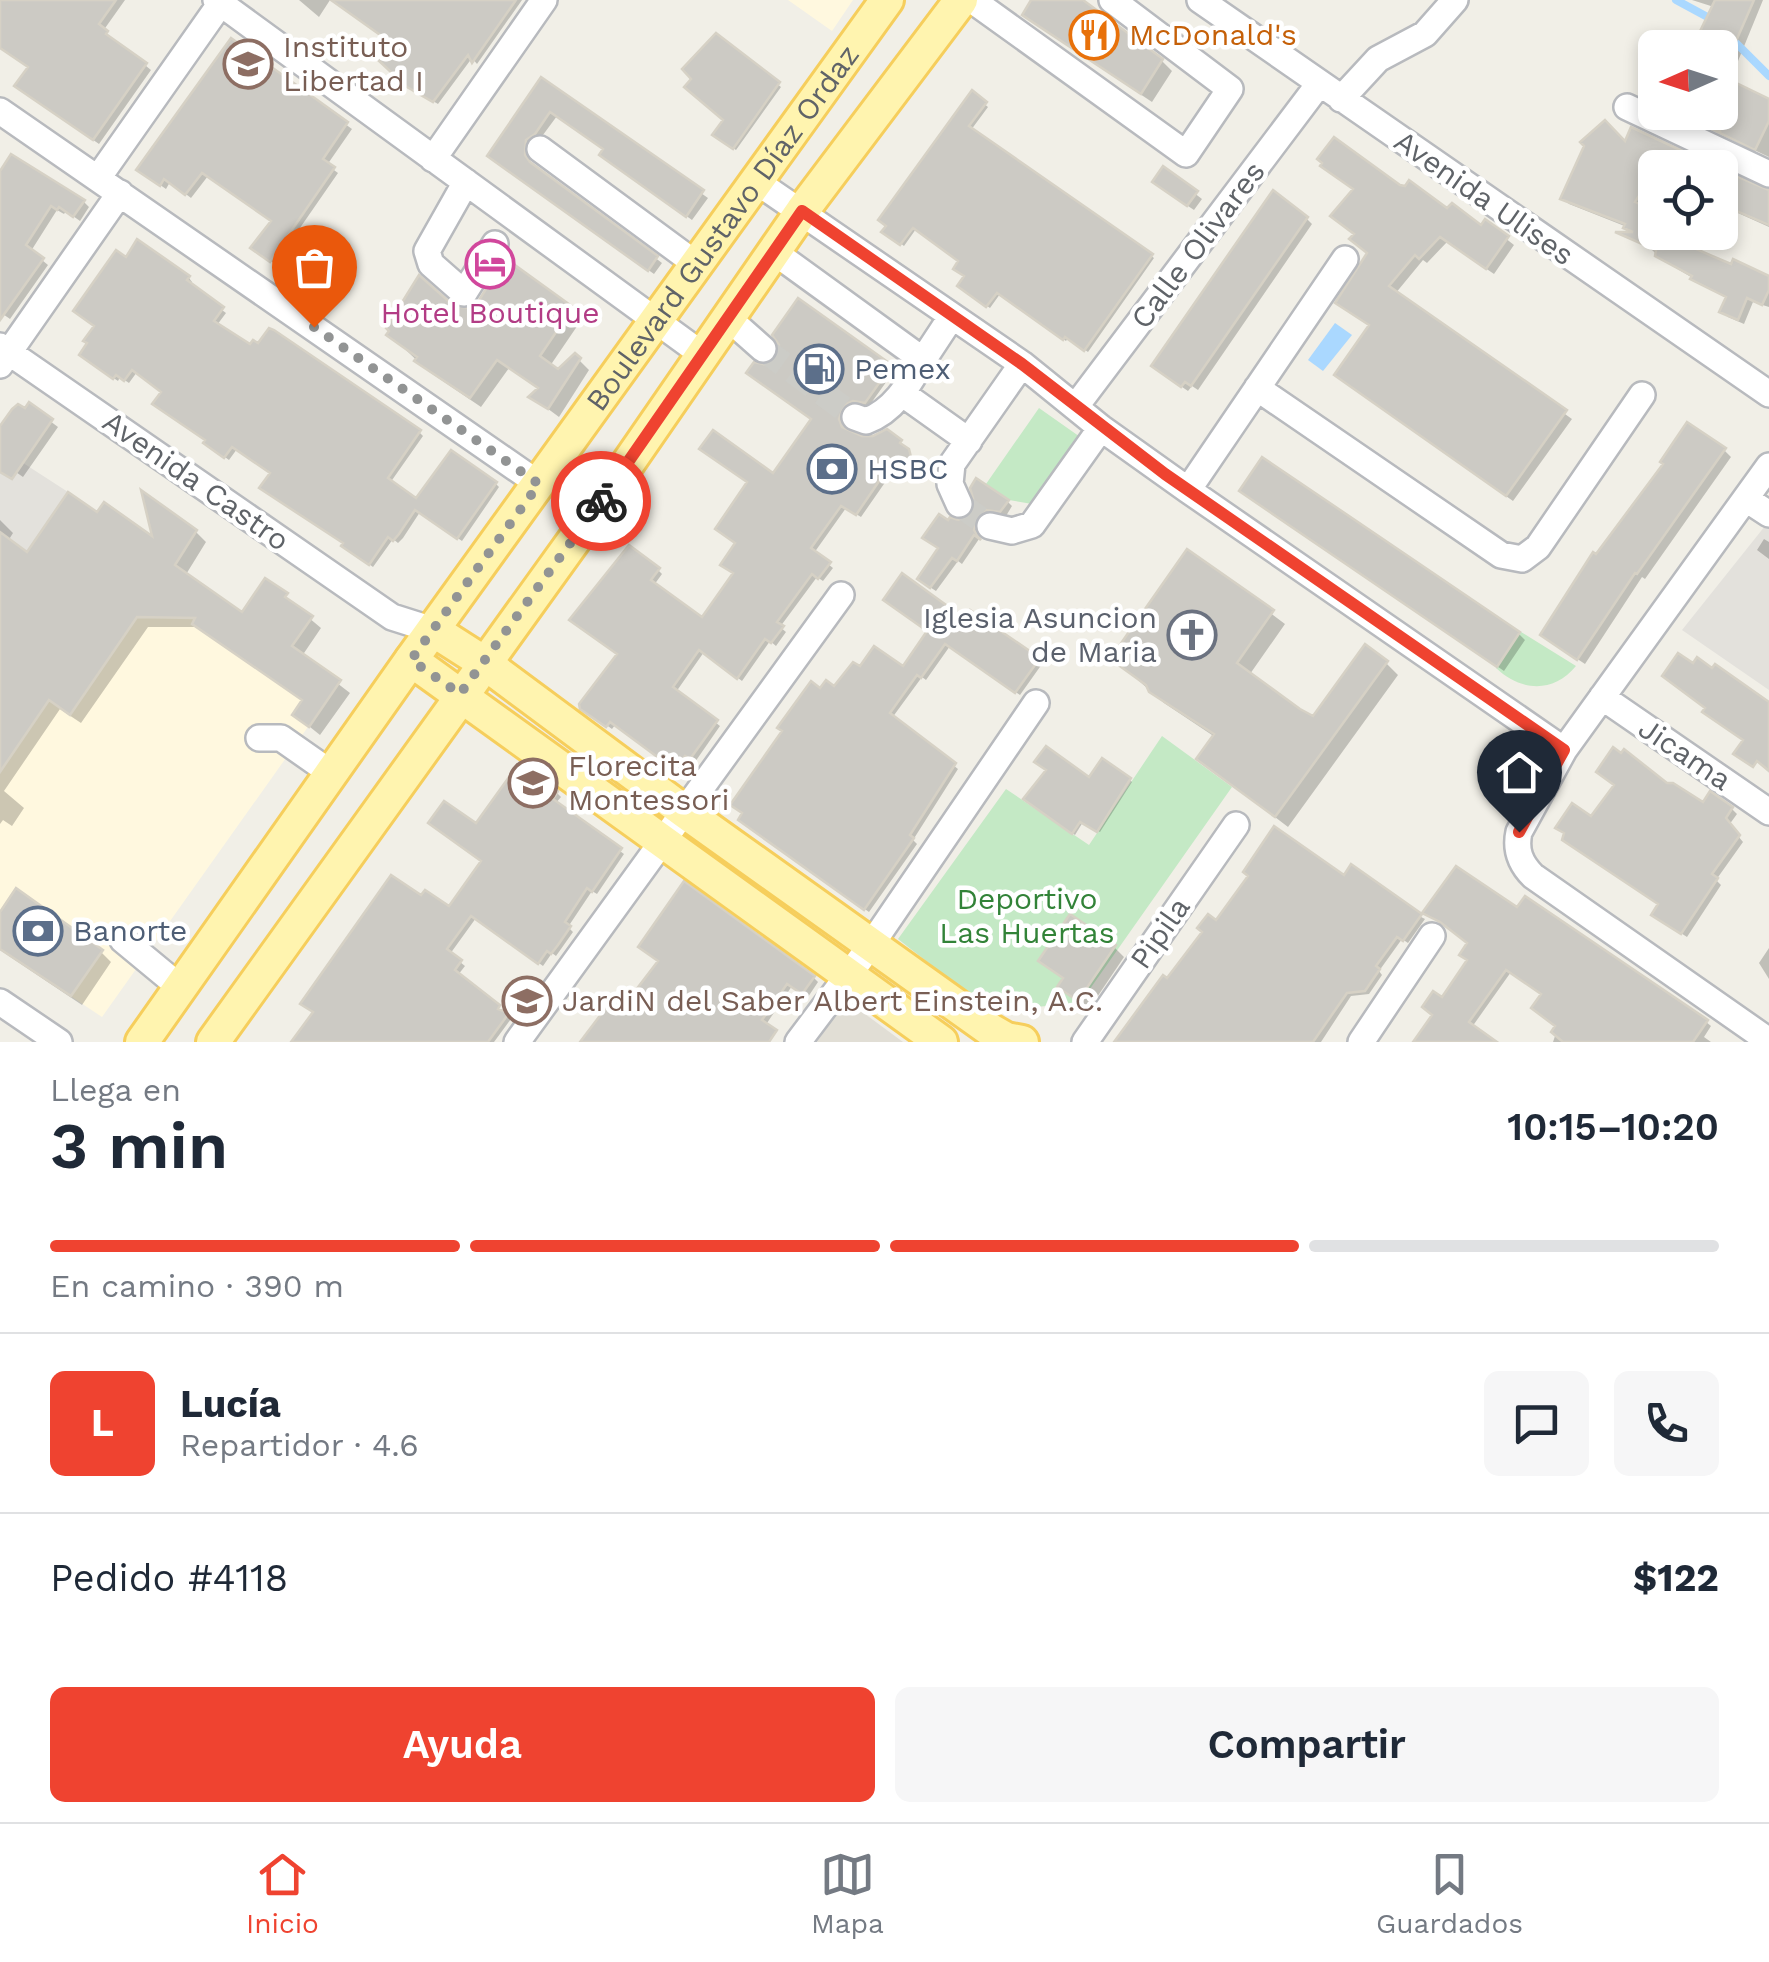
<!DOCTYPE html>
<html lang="es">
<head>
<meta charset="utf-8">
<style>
	body { margin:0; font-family:"Work Sans",sans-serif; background:#f6f6f7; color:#1f2937; height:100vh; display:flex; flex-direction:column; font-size:38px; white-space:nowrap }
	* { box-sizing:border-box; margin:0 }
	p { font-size:32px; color:#747a83 }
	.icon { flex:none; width:55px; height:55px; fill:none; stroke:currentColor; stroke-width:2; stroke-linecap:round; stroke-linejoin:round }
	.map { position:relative; height:1042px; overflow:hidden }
	.sheet { display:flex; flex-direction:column; background:#fff; flex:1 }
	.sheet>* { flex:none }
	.needle { width:65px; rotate:267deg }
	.controls { position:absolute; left:1638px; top:30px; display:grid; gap:20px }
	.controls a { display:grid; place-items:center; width:100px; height:100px; border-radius:15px; background:#fff; box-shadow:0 5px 15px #0003; font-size:50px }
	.pin { position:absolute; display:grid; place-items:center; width:85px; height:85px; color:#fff; margin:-102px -42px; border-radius:50% 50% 50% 0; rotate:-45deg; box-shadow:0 0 10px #0007 }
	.pin .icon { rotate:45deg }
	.courier { position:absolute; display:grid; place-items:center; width:100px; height:100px; margin:-50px; border:8px solid #ef4330; border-radius:50%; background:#fff; color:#222; box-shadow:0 2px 12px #0007 }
	.summary em { font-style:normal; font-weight:600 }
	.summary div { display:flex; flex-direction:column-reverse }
	.summary { display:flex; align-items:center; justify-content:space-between; height:170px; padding:0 50px }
	h1 { font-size:65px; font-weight:600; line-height:75px }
	.bar { display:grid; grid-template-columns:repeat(4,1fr); gap:15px 10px; align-content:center; height:120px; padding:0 50px }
	.bar i { height:12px; border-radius:8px; background:#e0e1e3 }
	.bar .selected { background:#ef4330 }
	.bar p { grid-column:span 4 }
	.line { display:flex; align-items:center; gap:25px; padding:0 50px; border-top:2px solid #e0e1e3 }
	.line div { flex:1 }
	.round { display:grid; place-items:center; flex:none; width:105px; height:105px; border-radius:15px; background:#f6f6f7 }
	.action { display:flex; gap:20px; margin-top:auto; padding:20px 50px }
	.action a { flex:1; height:115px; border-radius:15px; background:#ef4330; color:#fff; font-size:40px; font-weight:600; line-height:115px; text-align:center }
	.action a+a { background:#f6f6f7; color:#1f2937 }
	.dock { display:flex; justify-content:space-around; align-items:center; height:140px; border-top:2px solid #e0e1e3; background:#fff; font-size:28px; color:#747a83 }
	.dock a { display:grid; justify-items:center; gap:5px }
	.dock .selected { color:#ef4330 }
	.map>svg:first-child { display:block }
</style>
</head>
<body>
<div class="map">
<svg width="1769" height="1042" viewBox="0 0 1769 1042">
	<rect width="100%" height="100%" fill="#f1efe7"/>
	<!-- commercial -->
	<path fill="#fff8df" d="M788,0H853L832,31Z
		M68,492L342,679L102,1017L0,949V591Z"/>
	<!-- industrial -->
	<path fill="#e3e1dc" d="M0,448L68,492L0,591Z
		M1769,521V690L1682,630Z"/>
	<!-- education -->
	<path fill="#e1ded5" d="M846,1000L903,1042H817Z"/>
	<!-- green -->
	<path fill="#c4e9c5" d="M1039,408L1083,439L1038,505L1009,500L986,484Z
		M1521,632L1576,666C1553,694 1520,691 1496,668Z
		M1162,736L1232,787L1080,1003L990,1011L898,939L1006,789L1089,845Z"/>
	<!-- water -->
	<path fill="#aad8ff" d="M1335,323L1352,335L1323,371L1308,360Z"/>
	<!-- shadow -->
	<path fill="#0003" d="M0,0H125L103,31L151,70L99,144L23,91L31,68L0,47Z
		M299,0H330L319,17Z
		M333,0H522L477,64L472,58L438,104L414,90L392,42Z
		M1034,0H1076L1162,61L1172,71L1152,102L1035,24L1025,14Z
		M1692,0H1763L1729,83L1769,101V157L1674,112H1720V48L1714,7Z
		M716,36L781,87L736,150L715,135L726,120L695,79Z
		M231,42L352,129L327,165L338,173L275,264L258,252L273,221L208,176L191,198L170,182L166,189L144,174Z
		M542,81L708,198L692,220L608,160L606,150L557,116L540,139L531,146L530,163L662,263L654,274L495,161Z
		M972,94L988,107L971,130L1154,258L1088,352L1068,338L1066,341L1000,294L990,308L963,289L967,277L961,262L916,229L904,246L885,231Z
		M1632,130L1711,168H1655V232H1681L1685,236L1683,244L1695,251L1769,279V307L1753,302L1744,324L1728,317L1722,311L1728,299L1664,261L1627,227L1569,204L1563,198L1626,145Z
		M1164,170L1202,199L1194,210L1161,188Z
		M0,172L84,202L89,207L80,221L66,211L64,214L57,210L31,251L48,265L10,319L0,312Z
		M1720,172L1769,191V227L1720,205Z
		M1399,187L1482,229L1486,223L1514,245L1494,274L1447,242L1427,263L1423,260L1395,294L1572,419L1513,501L1344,382L1371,326L1338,303L1370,254Z
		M1306,218L1312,224L1198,390L1192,386L1188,391L1160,372Z
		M138,243L189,278L192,282L190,286L226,313L217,325L251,348L419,432L423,436L390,483L417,502L495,483L499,487L462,541L420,512L403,538L398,543L393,539L373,567L348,549L272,474L237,449L229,460L210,446L208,440L164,392L137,372L129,383L120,377L118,381L86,359L97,326Z
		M453,308L571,309L582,319L550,366L559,372L575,356L589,370L559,417L532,397L540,390L509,368L481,407L428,371L389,334Z
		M768,367H890L894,371L869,406L859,404L848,409L842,425L844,431L861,439L873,438L886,432L905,446L914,462L903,478L893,471L861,517L846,508L814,553L833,568L823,581L817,577L780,627L786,632L776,646L770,641L742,681L704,652L676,692L720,726L695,762L690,758L680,772L615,725L612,729L588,712L619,654L577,624L658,570L662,574L654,585L703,621L736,574L774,476L814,420Z
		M30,406L58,427L23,477L0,461V428Z
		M1724,450L1731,457L1645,579L1642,577L1585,664L1550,641L1596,557Z
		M1242,491L1519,634L1525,640L1504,671Z
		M1007,501L1012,506L1006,516L992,514L982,521L979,539L962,564L958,561L936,591L925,584L949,523L974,516L978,505Z
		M97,515L156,542L196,532L206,542L185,576L243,616L265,581L321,628L302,656L350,693L320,735L295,715L304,702L198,627H148L81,723L60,709L4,791L24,808L12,826L3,820L0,824V520L13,533L8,541L28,555Z
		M1764,539L1769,542V559L1757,550Z
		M1188,552L1285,624L1250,674L1314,719L1386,663L1398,675L1288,827L1199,759L1215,737L1164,703L1113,658Z
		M964,621L1042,664L1020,695L950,646L926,680L922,677L892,718L958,769L913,840L917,844L869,912L745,824L821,692L835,689L861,670L904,669Z
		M1130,780L1132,782L1100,832L1083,822L1075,835L1026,799L1090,781Z
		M1667,786L1703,805L1711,795L1732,809L1737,814L1729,825L1743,842L1716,880L1721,885L1687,937L1659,919L1660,905L1592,819Z
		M557,793L561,797L555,804L624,854L597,894L592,891L568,927L573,932L561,949L556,956L552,953L543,966L476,918L450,954L465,966L458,975L511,1019L494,1042H294L422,899L449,910L484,862L477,826Z
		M1345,878L1425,919L1408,943L1402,939L1379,971L1382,975L1369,994L1351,996L1321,1042H1126L1168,981L1216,923Z
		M1518,911L1706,1022L1711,1026L1704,1037L1711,1042H1553L1558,1027L1543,994L1511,972L1472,1027L1442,1001L1470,961V944L1425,913Z
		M0,917L101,952L111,962L82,1005L0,950Z
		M1114,947L1124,957L1089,1009L1060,986L1065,979L1041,960Z
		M1769,948V979L1759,963Z
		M814,978L818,982L808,997L792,986L765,1026L620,1016Z"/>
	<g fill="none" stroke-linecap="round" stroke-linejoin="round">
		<!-- stream -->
		<path stroke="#aad8ff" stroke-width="8" d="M1676,0L1713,20
			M1730,37L1769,76"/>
	</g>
	<!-- building -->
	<path fill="#cccac4" stroke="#d6d1c5" stroke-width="2.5" d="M0,0H116L99,24L108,31L106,34L147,63L93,140L14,86L28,67L0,48Z
		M331,0H516L472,63L468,55L433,102L407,87L377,59L390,42Z
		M1031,0H1083L1163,59L1141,94L1022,15Z
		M1715,0H1754L1733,48H1692Z
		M716,33L780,82L733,149L712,135L723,120L684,87L691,79L682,69Z
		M231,38L348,122L323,159L335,167L270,262L250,248L271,221L202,173L185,195L164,179L160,186L136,170Z
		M1720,75L1769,99V121L1755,150L1720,133V127L1718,132L1677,112H1720Z
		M541,77L704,190L686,217L599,155L603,149L550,112L535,134L526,140L525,155L530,162L658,256L648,271L487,156Z
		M972,90L987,102L969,126L1153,254L1084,351L1065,337L1063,340L997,293L986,307L957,286L964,276L953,269L958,261L913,228L900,245L881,232L886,226L878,220Z
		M1605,120L1625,141L1631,127L1706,162L1704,168H1675L1655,157V171L1635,202L1647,207L1644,213L1655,218V232H1681L1678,238L1696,249L1731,264L1733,259L1769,276V290L1762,305L1747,298L1738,320L1719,312L1726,297L1690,279L1692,276L1655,256L1656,250L1615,232H1633L1623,228L1625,224L1560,199L1584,146L1580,142Z
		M1334,137L1400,185L1405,186L1409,180L1447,208L1452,203L1481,225L1485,219L1509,236L1486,269L1440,237L1419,259L1415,255L1389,286L1567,410L1506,496L1334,375L1369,325L1335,303L1367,253L1349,239L1354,234L1330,216L1353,189L1320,166L1322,163L1317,159Z
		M11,154L85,200L73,217L59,207L57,210L51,206L26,245L44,258L0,320V171Z
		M1163,166L1198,191L1187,206L1152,182Z
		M1720,169L1769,190V225L1720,204Z
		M1273,190L1308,217L1191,386L1185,382L1181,387L1151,366Z
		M137,239L190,276L187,280L224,307L214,321L250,344L253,340L258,343L269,328L274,330L421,430L388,478L416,498L451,450L497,482L457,539L415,510L399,534L393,541L388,537L369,565L341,546L343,543L259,488L270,473L232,447L224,458L203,443L205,440L152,404L161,392L132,370L124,381L116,375L113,379L79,355L87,343L83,341L94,326L73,311L116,250L126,257Z
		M505,258L573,307L540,356L558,369L575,353L581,358L548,409L528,397L538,388L497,360L470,398L414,361L417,357L386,335L389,331L386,328L419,275L454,306L470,308L478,302Z
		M798,298L892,365L865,403L853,401L844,405L839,419L842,427L862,436H873L887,429L902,440L900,443L909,449L911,457L898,475L888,468L856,515L841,506L811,548L831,562L818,579L812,574L777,622L784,626L771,643L765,639L737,679L699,650L673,687L718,720L690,759L685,756L675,770L610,722L606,727L580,709L579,704L617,654L569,620L629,545L660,568L651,580L702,617L733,573L720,565L735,543L715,529L747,482L699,449L713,430L773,473L811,419L746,373L754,362L767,365L776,359L779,345L772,335Z
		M29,402L53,419L12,479L0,472V426L12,409L18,404L25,408Z
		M1687,422L1726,448L1637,574L1635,573L1577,660L1540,635L1593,552L1596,554L1663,464L1660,462Z
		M1262,457L1520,632L1497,667L1239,491Z
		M976,478L1009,500L1000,512L986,510L978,516L974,530L981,540L974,535L957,561L952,558L930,588L917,579L938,548L922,538L939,514L948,520L950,517L958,520L972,514L975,505L970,488Z
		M141,490L197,530L175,565L242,612L265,578L288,593L285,597L313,616L292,646L341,680L309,727L292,715L302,700L192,624L195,618L137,617L70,715L49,700L0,772V532L27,552L68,492L97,512L104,502L152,536Z
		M1187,549L1274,610L1237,663L1300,709L1313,716L1365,644L1388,661L1275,817L1196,759L1214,734L1149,692L1146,685L1110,659Z
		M902,573L964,618L970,610L1040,658L1015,693L945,644L921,678L917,675L890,713L956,763L910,835L914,838L864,910L738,820L742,813L730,805L782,731L777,728L811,681L820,688L826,680L834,686L853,662L860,666L874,646L903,666L927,631L883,600Z
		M1678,653L1693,663L1697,657L1712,668L1715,664L1769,702V771L1757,761L1753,767L1733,754L1743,740L1702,712L1705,708L1662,676Z
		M1046,746L1089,777L1102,758L1131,778L1097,832L1080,822L1072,834L1023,799L1046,770L1034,762Z
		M1613,747L1621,753L1624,749L1667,783H1673L1703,802L1710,791L1733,807L1726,818L1740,835L1712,874L1718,878L1681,934L1651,915L1658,904L1562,840L1564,833L1555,828L1572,803L1591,816L1614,785L1596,772Z
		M519,763L558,791L553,799L622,848L592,892L587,888L565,922L571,926L558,945L551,954L547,951L538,964L471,916L447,949L462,960L455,970L500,1005L498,1009L509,1013L488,1042H291L313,1012L300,1004L391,875L421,895L425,890L449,906L481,861L428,823L444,801L476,823Z
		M1274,826L1344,875L1351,864L1422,914L1403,941L1397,937L1376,966L1380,969L1365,991L1347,993L1313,1042H1114L1163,975L1167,978L1202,932L1197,928L1208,914L1216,920L1248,876L1243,872Z
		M1456,866L1517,907L1525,896L1708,1020L1693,1042H1563L1551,1032L1555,1026L1531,1008L1541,994L1506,970L1469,1022L1497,1042H1413L1432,1015L1422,1007L1433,991L1442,997L1467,960L1459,955L1467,943L1440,922L1422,913Z
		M684,881L815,976L802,994L787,984L762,1020L777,1030L769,1042H580L608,1005L619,1012L658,961L638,947Z
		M16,888L103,950L71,996L0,949V912Z
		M1070,914L1116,945L1078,1001L1057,987L1063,978L1038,961Z"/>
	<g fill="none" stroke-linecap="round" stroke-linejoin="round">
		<!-- minor-tunnel -->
		<path stroke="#ccccc7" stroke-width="25" stroke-dasharray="25 12" stroke-linecap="butt" d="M763,349L855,417
			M959,504L990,526"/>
		<!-- minor casing -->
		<g stroke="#b8babe" stroke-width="30">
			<path id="minor" d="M216,0L703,355
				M972,0L1186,154L1230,89L1112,0
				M1200,0L1769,394
				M1341,99L1378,59L1425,34L1455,0
				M1627,107L1769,174
				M0,111L539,484
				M540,149L696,264
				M433,159L544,0
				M98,178L223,0
				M466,182L427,251L431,264L464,293L495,244
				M757,182L1022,364L1101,428L1188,490L1564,750
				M774,252L923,360C909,384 894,411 866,421L855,417
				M728,318L763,349
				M0,346L392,617L433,630
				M923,360L952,316
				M0,365L120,193
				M1257,388L1501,555L1522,559L1538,547L1642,395
				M903,394L969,441
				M1076,406L1319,84
				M1769,466L1564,750L1519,832C1515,850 1520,863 1533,876L1769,1041
				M1188,490L1345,259
				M1746,499L1769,514
				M959,504L950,484L952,464L1022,364
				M990,526L1012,531L1032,525L1101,428
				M1602,697L1769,812
				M259,738H281L331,773
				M123,940L181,988
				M0,1002L59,1042
				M517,1042L841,595
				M798,1042L871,945L1036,703
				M1085,1042L1236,825
				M1361,1042L1432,936"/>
		</g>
		<!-- major casing -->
		<g stroke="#f6ce5c" stroke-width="38">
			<g id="major">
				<path d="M433,630L483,662L685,812L992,1031L1006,1039L1022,1042"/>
				<path d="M411,660L941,1042"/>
				<path id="s1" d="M142,1042L411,660L887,0"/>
				<path d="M213,1042L595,511L802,211L961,0"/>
			</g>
		</g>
		<!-- minor -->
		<use href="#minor" stroke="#fff" stroke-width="25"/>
		<!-- major -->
		<use href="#major" stroke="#fff4af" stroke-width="32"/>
	</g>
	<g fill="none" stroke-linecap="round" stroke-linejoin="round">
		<!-- done -->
		<path stroke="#929494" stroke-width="10" stroke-dasharray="0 18" d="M314,327L539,484L411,660L460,694L601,501"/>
		<!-- route -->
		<path stroke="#ef4330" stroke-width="12" d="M601,501L802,211L1022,364L1165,474L1564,750L1519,832"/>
	</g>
	<!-- icons -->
	<defs>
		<g id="restaurant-ring" transform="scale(2.5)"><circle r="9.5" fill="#fff" stroke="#e8710a" stroke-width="1.5"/><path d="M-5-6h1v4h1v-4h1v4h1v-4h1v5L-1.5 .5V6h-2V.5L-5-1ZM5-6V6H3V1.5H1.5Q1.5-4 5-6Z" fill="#e8710a"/></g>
		<g id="school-ring" transform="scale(2.5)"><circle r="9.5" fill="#fff" stroke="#8d6e63" stroke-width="1.5"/><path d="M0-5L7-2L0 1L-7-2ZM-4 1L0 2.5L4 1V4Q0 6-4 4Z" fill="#8d6e63"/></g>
		<g id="hotel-ring" transform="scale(2.5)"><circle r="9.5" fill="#fff" stroke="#d1479c" stroke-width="1.5"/><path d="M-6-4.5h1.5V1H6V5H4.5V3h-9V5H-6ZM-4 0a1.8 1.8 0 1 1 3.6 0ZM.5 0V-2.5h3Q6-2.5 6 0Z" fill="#d1479c"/></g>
		<g id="fuel-ring" transform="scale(2.5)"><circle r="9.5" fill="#fff" stroke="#5c6f8a" stroke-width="1.5"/><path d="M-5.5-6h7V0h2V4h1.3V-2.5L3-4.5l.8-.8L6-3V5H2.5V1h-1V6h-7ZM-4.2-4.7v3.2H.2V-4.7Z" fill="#5c6f8a"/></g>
		<g id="bank-ring" transform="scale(2.5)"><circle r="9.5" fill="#fff" stroke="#5c6f8a" stroke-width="1.5"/><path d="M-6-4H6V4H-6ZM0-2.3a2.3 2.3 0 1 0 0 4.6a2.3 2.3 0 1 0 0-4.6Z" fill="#5c6f8a"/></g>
		<g id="church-ring" transform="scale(2.5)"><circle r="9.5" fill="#fff" stroke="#6b7280" stroke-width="1.5"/><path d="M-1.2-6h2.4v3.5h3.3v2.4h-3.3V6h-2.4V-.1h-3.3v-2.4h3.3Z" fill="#6b7280"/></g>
	</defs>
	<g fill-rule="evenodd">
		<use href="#restaurant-ring" x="1094" y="35"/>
		<use href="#school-ring" x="248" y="64"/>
		<use href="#hotel-ring" x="490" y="264"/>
		<use href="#fuel-ring" x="819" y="369"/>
		<use href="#bank-ring" x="832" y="469"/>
		<use href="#church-ring" x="1192" y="635"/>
		<use href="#school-ring" x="533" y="783"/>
		<use href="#bank-ring" x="38" y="931"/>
		<use href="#school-ring" x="527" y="1001"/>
	</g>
	<g text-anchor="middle" stroke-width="9" stroke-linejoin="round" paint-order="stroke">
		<!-- food labels -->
		<g font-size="30" fill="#c56008" stroke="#fff" text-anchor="start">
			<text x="1129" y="45">McDonald's</text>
		</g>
		<!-- education labels -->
		<g font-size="30" fill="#785e54" stroke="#fff" text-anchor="start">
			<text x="283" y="57">Instituto<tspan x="283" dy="34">Libertad I</tspan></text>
			<text x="568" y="776">Florecita<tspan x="568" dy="34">Montessori</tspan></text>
			<text x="562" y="1011">JardiN del Saber Albert Einstein, A.C.</text>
		</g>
		<!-- street labels -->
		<g font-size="30" fill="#5f6368" stroke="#fff">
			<text transform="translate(1484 198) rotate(35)" y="10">Avenida Ulises</text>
			<text dy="10" stroke="none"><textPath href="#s1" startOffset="1000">Boulevard Gustavo Díaz Ordaz</textPath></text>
			<text transform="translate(1198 245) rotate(-53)" y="10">Calle Olivares</text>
			<text transform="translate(196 481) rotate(35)" y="10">Avenida Castro</text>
			<text transform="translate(1685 754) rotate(34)" y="10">Jicama</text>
			<text transform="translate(1160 933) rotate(-55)" y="10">Pipila</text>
		</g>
		<!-- hotel labels -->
		<g font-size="30" fill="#b23c85" stroke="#fff">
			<text x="490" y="323">Hotel Boutique</text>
		</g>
		<!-- service labels -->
		<g font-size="30" fill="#4e5e75" stroke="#fff" text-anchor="start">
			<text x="854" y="379">Pemex</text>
			<text x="867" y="479">HSBC</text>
			<text x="73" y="941">Banorte</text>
		</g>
		<!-- worship labels -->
		<g font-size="30" fill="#5b616d" stroke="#fff" text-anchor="end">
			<text x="1157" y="628">Iglesia Asuncion<tspan x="1157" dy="34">de Maria</tspan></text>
		</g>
		<!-- park labels -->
		<g font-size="30" fill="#328338" stroke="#fff">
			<text x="1027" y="909">Deportivo<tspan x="1027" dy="34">Las Huertas</tspan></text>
		</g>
	</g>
</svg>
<div class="controls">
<a><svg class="needle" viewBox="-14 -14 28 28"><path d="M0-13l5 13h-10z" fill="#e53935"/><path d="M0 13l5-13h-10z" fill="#747a83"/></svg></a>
<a><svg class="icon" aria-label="locate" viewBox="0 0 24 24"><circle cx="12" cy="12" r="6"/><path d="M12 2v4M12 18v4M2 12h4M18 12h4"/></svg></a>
</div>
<div class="pin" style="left:314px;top:327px;background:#ea580c"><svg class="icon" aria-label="bag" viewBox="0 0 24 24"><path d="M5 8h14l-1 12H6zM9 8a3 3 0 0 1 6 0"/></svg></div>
<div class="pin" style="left:1519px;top:832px;background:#1f2937"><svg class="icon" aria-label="home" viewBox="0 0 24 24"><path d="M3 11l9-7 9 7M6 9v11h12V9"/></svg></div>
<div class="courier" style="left:601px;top:501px"><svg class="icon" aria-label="bike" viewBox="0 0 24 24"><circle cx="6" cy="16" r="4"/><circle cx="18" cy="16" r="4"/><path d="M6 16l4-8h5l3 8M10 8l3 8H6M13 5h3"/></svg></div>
</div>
<section class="sheet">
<div class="summary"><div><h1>3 min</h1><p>Llega en</p></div><em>10:15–10:20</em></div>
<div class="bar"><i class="selected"></i><i class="selected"></i><i class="selected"></i><i></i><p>En camino · 390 m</p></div>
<div class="line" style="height:180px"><b class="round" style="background:#ef4330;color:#fff">L</b><div><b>Lucía</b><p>Repartidor · 4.6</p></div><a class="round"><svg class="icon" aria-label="chat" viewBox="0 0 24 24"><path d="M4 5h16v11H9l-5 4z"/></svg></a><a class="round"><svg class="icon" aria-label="phone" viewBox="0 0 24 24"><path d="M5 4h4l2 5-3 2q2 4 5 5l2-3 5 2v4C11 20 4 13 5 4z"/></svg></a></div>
<div class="line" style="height:130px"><div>Pedido #4118</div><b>$122</b></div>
<div class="action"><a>Ayuda</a><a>Compartir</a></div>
</section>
<nav class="dock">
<a class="selected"><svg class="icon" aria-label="home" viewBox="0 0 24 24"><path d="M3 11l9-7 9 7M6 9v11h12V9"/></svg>Inicio</a>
<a><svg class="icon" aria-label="map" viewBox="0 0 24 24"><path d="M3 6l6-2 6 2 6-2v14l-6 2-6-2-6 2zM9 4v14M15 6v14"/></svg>Mapa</a>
<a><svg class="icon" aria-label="saved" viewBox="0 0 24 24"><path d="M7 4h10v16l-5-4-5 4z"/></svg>Guardados</a>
</nav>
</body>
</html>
